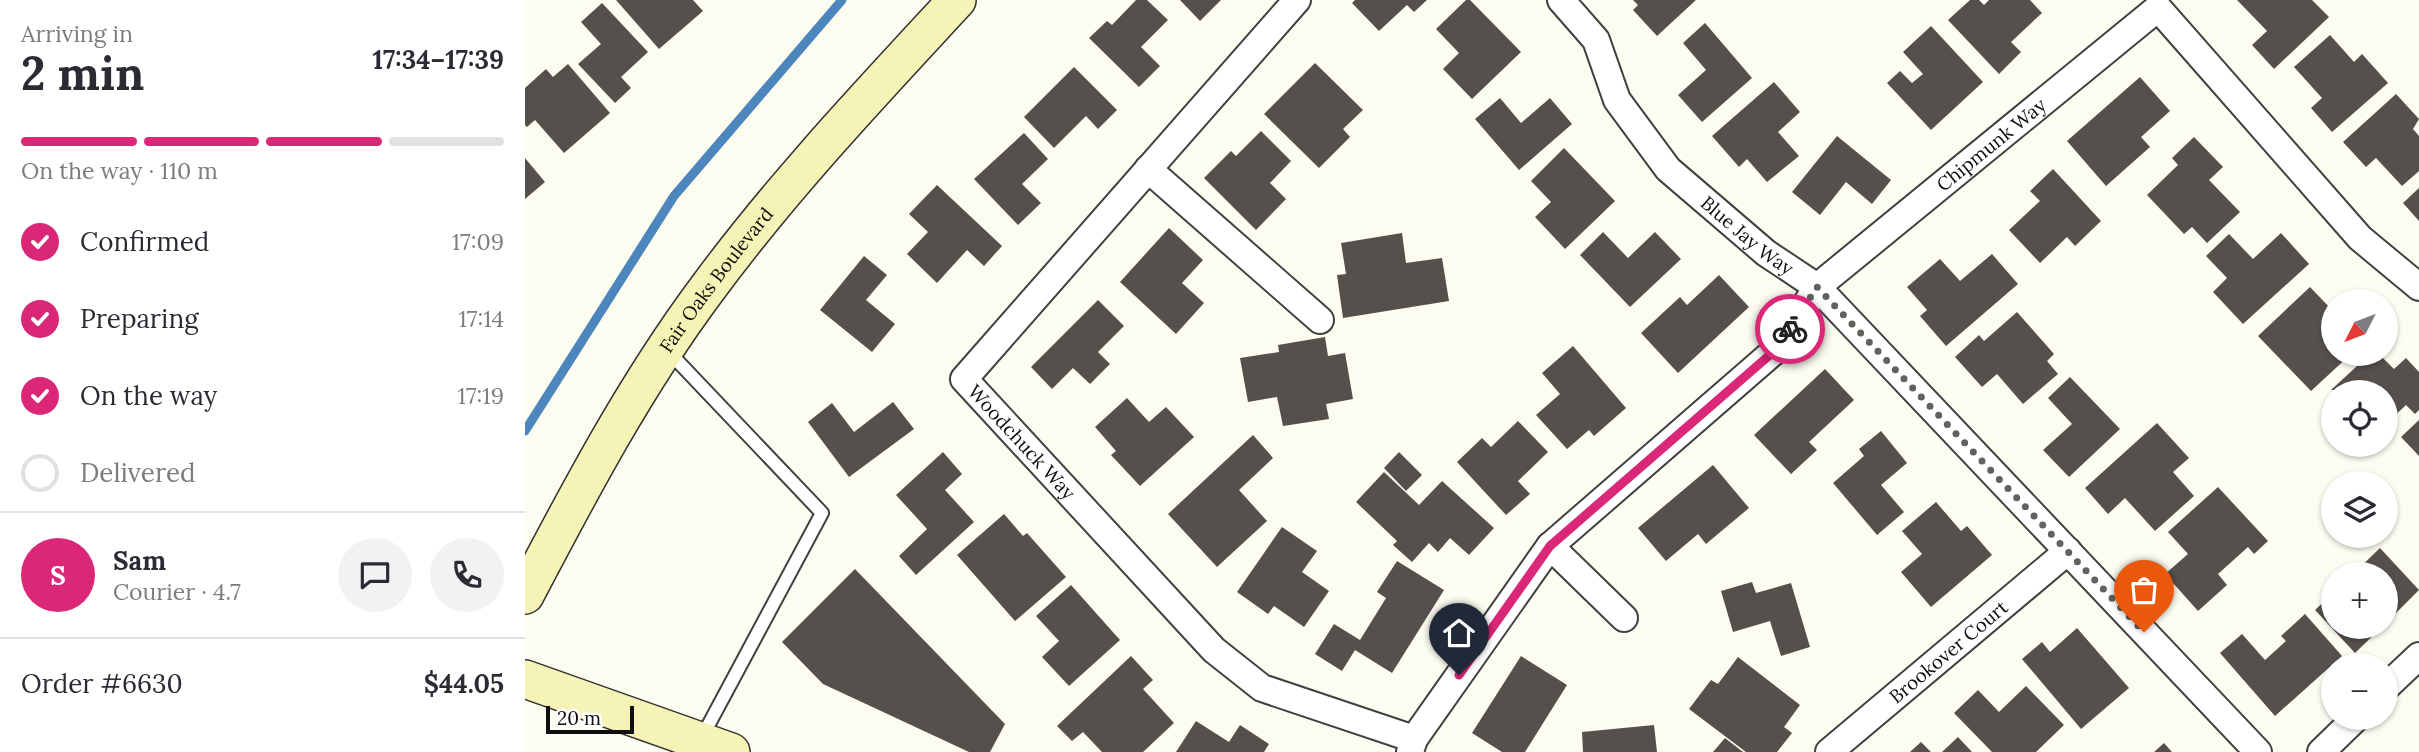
<!DOCTYPE html>
<html lang="en">
<head>
<meta charset="utf-8">
<style>
	body { margin:0; font-family:Lora,serif; background:#f2f2f3; color:#2b2b33; height:100vh; display:flex; flex-direction:column; font-size:26px; white-space:nowrap }
	* { box-sizing:border-box; margin:0 }
	p { font-size:23px; color:#7c7c81 }
	.icon { flex:none; width:38px; height:38px; fill:none; stroke:currentColor; stroke-width:2; stroke-linecap:round; stroke-linejoin:round }
	.map { position:relative; flex:1; overflow:hidden }
	.side { display:flex; flex-direction:column; background:#fff; width:525px }
	.side>* { flex:none }
	.needle { width:46px; rotate:228deg }
	.controls { position:absolute; left:1796px; top:289px; display:grid; gap:14px }
	.controls a { display:grid; place-items:center; width:77px; height:77px; border-radius:50%; background:#fff; box-shadow:0 2px 5px #0004; font-size:35px }
	.scale { position:absolute; left:21px; bottom:18px; width:88px; box-sizing:border-box; padding-left:7px; border:4px solid #0e0e0e; border-top:0; font-size:19px; line-height:24px; white-space:nowrap; color:#0e0e0e; -webkit-text-stroke:5px #fff; paint-order:stroke }
	.pin { position:absolute; display:grid; place-items:center; width:60px; height:60px; color:#fff; margin:-72px -30px; border-radius:50% 50% 50% 0; rotate:-45deg; box-shadow:0 0 7px #0007 }
	.pin .icon { rotate:45deg }
	.courier { position:absolute; display:grid; place-items:center; width:70px; height:70px; margin:-35px; border:5px solid #db2777; border-radius:50%; background:#fff; color:#222; box-shadow:0 2px 9px #0007 }
	.head em { font-style:normal; font-weight:700 }
	.head div { display:flex; flex-direction:column-reverse }
	.head { display:flex; align-items:center; justify-content:space-between; height:119px; padding:0 21px }
	h1 { font-size:46px; font-weight:700; line-height:52px }
	.bar { display:grid; grid-template-columns:repeat(4,1fr); gap:10px 7px; align-content:center; height:84px; padding:0 21px }
	.bar i { height:9px; border-radius:5px; background:#e1e1e2 }
	.bar .selected { background:#db2777 }
	.bar p { grid-column:span 4 }
	.line { display:flex; align-items:center; gap:18px; padding:0 21px; border-top:2px solid #e1e1e2 }
	.line div { flex:1 }
	.round { display:grid; place-items:center; flex:none; width:74px; height:74px; border-radius:37px; background:#f2f2f3 }
	ol { padding:0 21px; list-style:none }
	li { display:flex; align-items:center; gap:21px; height:77px }
	li p { margin-inline-start:auto }
	li .icon { padding:7px; border-radius:50%; background:#db2777; color:#fff; stroke-width:4 }
	li:last-child { color:#7c7c81 }
	li i { width:38px; height:38px; border:4px solid #e1e1e2; border-radius:50% }
	main { display:flex; flex:1; min-height:0 }
	.map>svg:first-child { display:block }
</style>
</head>
<body>
<main>
<section class="side">
<div class="head"><div><h1>2 min</h1><p>Arriving in</p></div><em>17:34–17:39</em></div>
<div class="bar"><i class="selected"></i><i class="selected"></i><i class="selected"></i><i></i><p>On the way · 110 m</p></div>
<ol>
<li><svg class="icon" aria-label="check" viewBox="0 0 24 24"><path d="M5 12l5 5 9-10"/></svg>Confirmed<p>17:09</p></li>
<li><svg class="icon" aria-label="check" viewBox="0 0 24 24"><path d="M5 12l5 5 9-10"/></svg>Preparing<p>17:14</p></li>
<li><svg class="icon" aria-label="check" viewBox="0 0 24 24"><path d="M5 12l5 5 9-10"/></svg>On the way<p>17:19</p></li>
<li><i></i>Delivered</li>
</ol>
<div class="line" style="height:126px"><b class="round" style="background:#db2777;color:#fff">S</b><div><b>Sam</b><p>Courier · 4.7</p></div><a class="round"><svg class="icon" aria-label="chat" viewBox="0 0 24 24"><path d="M4 5h16v11H9l-5 4z"/></svg></a><a class="round"><svg class="icon" aria-label="phone" viewBox="0 0 24 24"><path d="M5 4h4l2 5-3 2q2 4 5 5l2-3 5 2v4C11 20 4 13 5 4z"/></svg></a></div>
<div class="line" style="height:91px"><div>Order #6630</div><b>$44.05</b></div>
</section>
<div class="map">
<svg width="1894" height="752" viewBox="0 0 1894 752">
	<rect width="100%" height="100%" fill="#fdfcf1"/>
	<g fill="none" stroke-linecap="round" stroke-linejoin="round">
		<!-- stream -->
		<path stroke="#4c86bc" stroke-width="9" d="M0,431L149,196L317,0"/>
	</g>
	<!-- building -->
	<path fill="#55504c" d="M91,0H168L178,11L134,49Z
		M611,0H622L643,20L616,47L635,66L614,87L564,38L582,21L587,25Z
		M655,0H696L675,21Z
		M830,0H902L889,12L882,5L854,31L827,3Z
		M941,0H945L996,52L947,99L918,69L934,53L911,29Z
		M1108,0H1171L1132,36L1108,10L1113,5Z
		M1445,0H1454L1459,5L1464,0H1505L1517,13L1486,42L1496,52L1474,74L1423,20Z
		M1712,0H1787L1804,17L1749,69L1727,45L1742,31Z
		M77,3L123,52L96,77L106,88L90,103L53,64L76,44L56,22Z
		M1180,23L1227,78L1177,122L1153,95L1181,70L1158,43Z
		M1406,26L1458,82L1406,130L1362,83L1375,71L1387,83L1398,74L1378,52Z
		M1805,35L1829,62L1837,54L1863,83L1807,132L1786,108L1797,98L1769,67Z
		M790,63L838,110L818,129L825,137L794,168L739,114Z
		M43,64L85,113L39,153L10,120L2,127L0,125V88L21,69L28,77Z
		M549,67L592,110L573,129L561,116L529,148L499,117Z
		M1615,77L1645,111L1616,137L1625,147L1581,186L1542,141Z
		M1249,82L1275,112L1253,132L1274,156L1242,182L1222,159L1214,167L1187,136Z
		M1871,94L1894,119L1888,129L1894,136V171L1877,186L1851,158L1841,167L1818,142Z
		M975,98L996,123L1025,98L1047,124L994,170L950,119Z
		M736,131L766,161L745,183L761,199L731,230L679,178L706,151L711,156Z
		M499,133L523,159L497,184L516,203L493,225L449,179Z
		M1312,136L1366,180L1347,204L1321,182L1295,215L1267,192Z
		M1669,137L1698,167L1684,180L1715,212L1682,243L1667,227L1659,234L1622,195L1653,165L1647,158Z
		M1039,148L1090,201L1040,249L1010,217L1026,202L1006,181Z
		M0,158L20,182L0,199Z
		M1528,169L1576,221L1550,246L1542,237L1515,263L1484,230L1515,201L1505,191Z
		M412,185L477,246L459,266L442,250L412,283L382,254L403,232L384,214Z
		M1894,188V221L1878,203Z
		M644,228L678,260L657,283L679,303L651,334L595,282Z
		M1078,232L1103,258L1130,232L1156,259L1105,307L1055,255Z
		M877,233L881,263L917,258L924,301L818,318L812,275L821,274L816,243Z
		M1756,233L1784,264L1718,324L1688,292L1702,278L1681,256L1704,234L1728,259Z
		M1467,254L1493,284L1421,346L1395,316L1402,310L1382,287L1415,259L1435,281Z
		M339,256L362,275L341,300L370,324L347,352L295,310Z
		M1194,275L1224,307L1153,373L1116,333L1155,297L1162,305Z
		M1785,287L1808,311V354H1826L1786,391L1733,336Z
		M573,300L599,326L573,352L585,364L565,384L548,368L527,389L506,367Z
		M1492,312L1529,354L1522,361L1533,374L1498,404L1472,374L1457,387L1430,357L1454,335L1459,341Z
		M800,337L803,356L820,353L828,399L801,404L804,419L758,426L752,397L723,402L715,358L754,352L753,345Z
		M1048,346L1101,408L1069,436L1064,430L1042,449L1011,415L1035,394L1017,373Z
		M1845,354H1854L1869,369L1881,358L1894,372V410L1890,414L1881,405L1860,425V392L1806,390Z
		M1300,369L1329,400L1284,442L1292,450L1266,474L1229,435Z
		M1545,377L1595,429L1544,477L1518,450L1547,424L1523,398Z
		M602,398L624,422L641,407L669,437L615,486L586,455L591,451L570,427Z
		M368,402L389,429L324,477L283,422L307,403L329,432Z
		M1894,420V456L1876,437Z
		M993,421L1023,452L993,481L1005,494L981,515L932,462L957,438L966,447Z
		M1632,423L1664,458L1648,472L1669,496L1630,531L1600,498L1583,514L1560,488Z
		M1356,431L1382,463L1356,485L1379,512L1352,535L1308,483L1339,456L1334,449Z
		M728,435L748,458L714,490L742,521L692,567L643,514Z
		M418,452L437,474L420,490L449,522L391,575L374,556L402,529L371,495Z
		M874,452L897,475L881,491L859,468Z
		M1188,465L1224,508L1181,544L1173,534L1141,561L1113,528Z
		M859,472L894,505L917,481L969,528L944,555L925,538L913,552L904,543L887,562L868,545L872,541L831,502Z
		M1693,487L1743,541L1729,554L1723,547L1693,574L1702,585L1673,611L1640,574L1663,554L1643,532Z
		M1411,502L1436,531L1442,526L1467,555L1406,607L1376,572L1397,554L1377,531Z
		M479,514L498,536L502,533L541,577L490,621L432,555Z
		M757,527L792,551L777,572L804,591L779,627L749,606L743,614L712,592Z
		M1855,548L1894,590L1860,624V574H1828Z
		M872,561L919,590L867,673L830,650L817,671L790,654L809,624L835,640L861,598L852,592Z
		M330,569L480,724L465,752H444L298,684L257,642Z
		M1227,582L1231,593L1266,583L1285,647L1256,656L1245,621L1208,632L1196,591Z
		M546,585L595,640L544,686L517,657L534,641L511,616Z
		M1808,593V626H1858L1830,653L1790,610Z
		M1780,614L1817,656L1750,716L1695,653L1717,634L1740,660L1761,641L1756,636Z
		M1552,628L1604,688L1556,729L1497,659L1517,642L1525,652Z
		M606,656L628,680L618,689L649,723L618,752H577L558,732L547,741L532,726Z
		M996,656L1042,685L1000,752H977L947,733Z
		M1213,657L1275,705L1259,727L1267,733L1252,752H1221L1164,709L1186,680L1193,684Z
		M1501,686L1539,725L1511,752H1467L1429,713L1453,690L1474,712Z
		M671,721L704,742L715,725L744,744L739,752H651Z
		M1129,725L1132,752H1058L1057,732Z
		M1433,737L1447,752H1417Z
		M1200,738L1218,752H1188Z
		M1396,742L1406,752H1385Z
		M1639,743L1647,752H1629Z"/>
	<g fill="none" stroke-linecap="round" stroke-linejoin="round">
		<!-- service casing -->
		<g stroke="#414141" stroke-width="16">
			<path id="service" d="M143,351L297,513L177,737"/>
		</g>
		<!-- minor casing -->
		<g stroke="#414141" stroke-width="30">
			<g id="minor">
				<path id="s1" d="M772,0L439,379L689,650L737,688L889,739"/>
				<path id="s2" d="M1036,0L1071,40L1092,100L1143,169L1241,253L1292,287L1733,752"/>
				<path d="M623,169L795,320"/>
				<path d="M1025,546L1099,618"/>
				<path d="M1860,688L1894,656"/>
				<path id="s3" d="M885,752L889,739L1025,546L1254,347L1292,287L1633,8L1835,238L1894,287"/>
				<path id="s4" d="M1304,752L1543,551"/>
				<path d="M1796,752L1831,718"/>
			</g>
		</g>
		<!-- secondary casing -->
		<g stroke="#303030" stroke-width="40">
			<g id="secondary">
				<path id="s5" d="M0,595C55,490 111,384 182,289C257,187 346,93 432,0"/>
				<path d="M0,679L206,752"/>
			</g>
		</g>
		<!-- service -->
		<use href="#service" stroke="#fff" stroke-width="12"/>
		<!-- minor -->
		<use href="#minor" stroke="#fff" stroke-width="26"/>
		<!-- secondary -->
		<use href="#secondary" stroke="#f5f3b5" stroke-width="37"/>
	</g>
	<g fill="none" stroke-linecap="round" stroke-linejoin="round">
		<!-- done -->
		<path stroke="#62615d" stroke-width="7" stroke-dasharray="0 12.6" d="M1265,329L1292,287L1619,632"/>
		<!-- route -->
		<path stroke="#db2777" stroke-width="9" d="M934,675L1025,546L1254,347L1265,329"/>
	</g>
	<g text-anchor="middle" stroke-width="7" stroke-linejoin="round" paint-order="stroke">
		<!-- street labels -->
		<g font-size="19" fill="#0e0e0e" stroke="#fff">
			<text dy="7" stroke="none"><textPath href="#s3" startOffset="849">Chipmunk Way</textPath></text>
			<text dy="7" stroke="none"><textPath href="#s2" startOffset="306">Blue Jay Way</textPath></text>
			<text dy="7" stroke="none"><textPath href="#s5" startOffset="369">Fair Oaks Boulevard</textPath></text>
			<text dy="7" stroke="none"><textPath href="#s1" startOffset="590">Woodchuck Way</textPath></text>
			<text dy="7" stroke="none"><textPath href="#s4" startOffset="156">Brookover Court</textPath></text>
		</g>
	</g>
</svg>
<div class="controls">
<a><svg class="needle" viewBox="-14 -14 28 28"><path d="M0-13l5 13h-10z" fill="#e53935"/><path d="M0 13l5-13h-10z" fill="#7c7c81"/></svg></a>
<a><svg class="icon" aria-label="locate" viewBox="0 0 24 24"><circle cx="12" cy="12" r="6"/><path d="M12 2v4M12 18v4M2 12h4M18 12h4"/></svg></a>
<a><svg class="icon" aria-label="layers" viewBox="0 0 24 24"><path d="M12 4l9 5-9 5-9-5zM3 14l9 5 9-5"/></svg></a>
<a>+</a>
<a>−</a>
</div>
<div class="scale">20 m</div>
<div class="pin" style="left:1619px;top:632px;background:#ea580c"><svg class="icon" aria-label="bag" viewBox="0 0 24 24"><path d="M5 8h14l-1 12H6zM9 8a3 3 0 0 1 6 0"/></svg></div>
<div class="pin" style="left:934px;top:675px;background:#1f2937"><svg class="icon" aria-label="home" viewBox="0 0 24 24"><path d="M3 11l9-7 9 7M6 9v11h12V9"/></svg></div>
<div class="courier" style="left:1265px;top:329px"><svg class="icon" aria-label="bike" viewBox="0 0 24 24"><circle cx="6" cy="16" r="4"/><circle cx="18" cy="16" r="4"/><path d="M6 16l4-8h5l3 8M10 8l3 8H6M13 5h3"/></svg></div>
</div>
</main>
</body>
</html>
